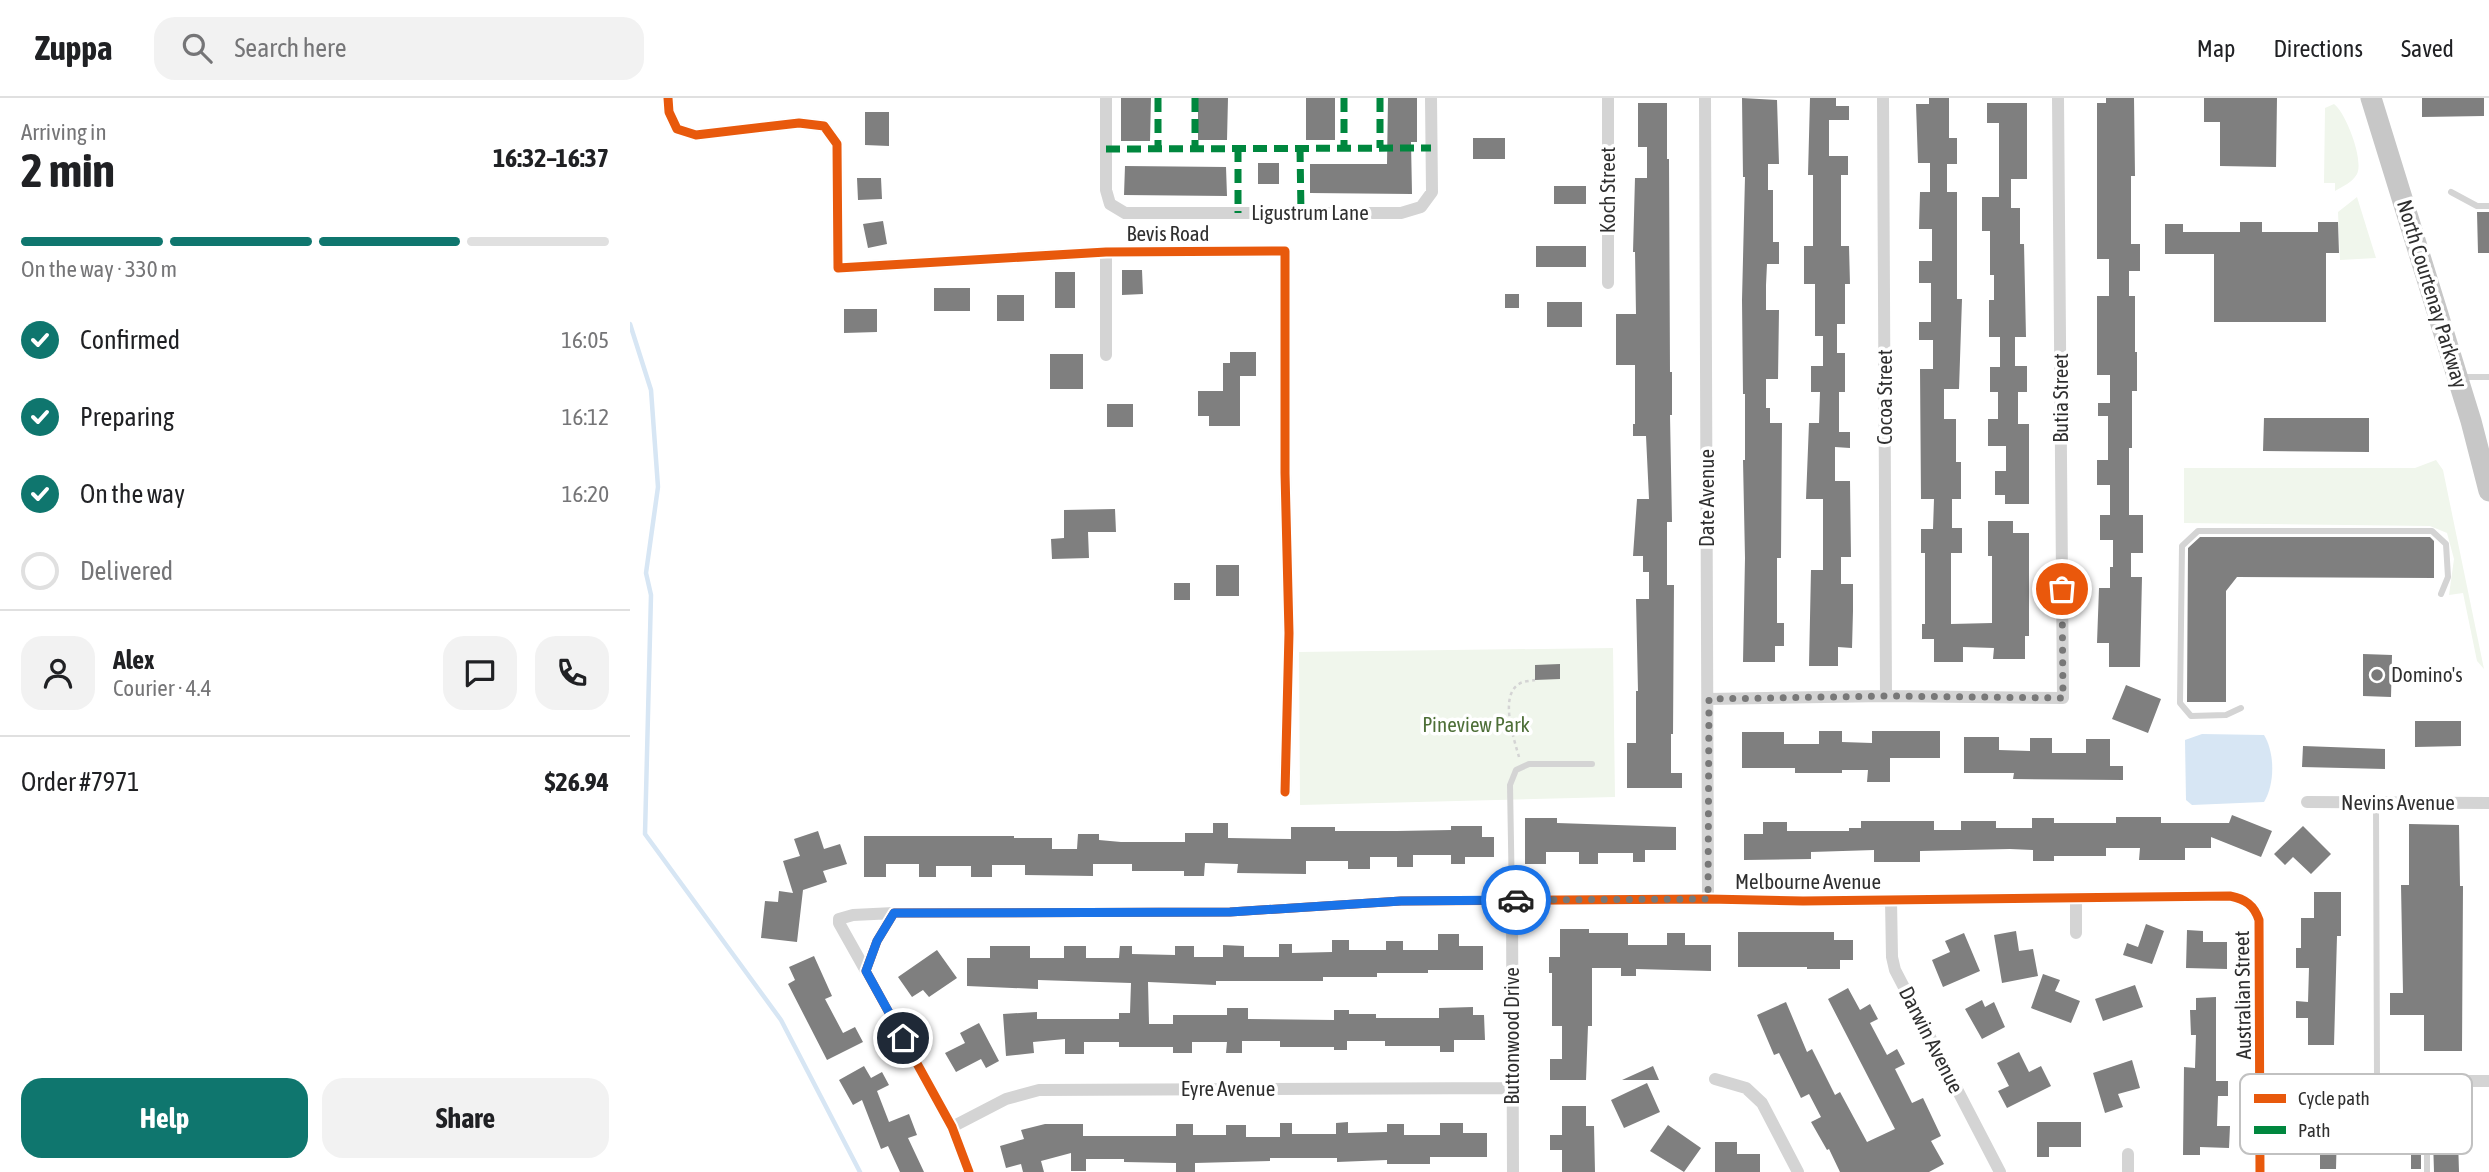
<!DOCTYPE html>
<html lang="en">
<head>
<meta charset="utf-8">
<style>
	body { margin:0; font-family:"Asap Condensed",sans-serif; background:#f2f2f2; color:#202124; height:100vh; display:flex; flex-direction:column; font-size:26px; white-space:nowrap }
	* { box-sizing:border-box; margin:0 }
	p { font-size:23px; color:#757577 }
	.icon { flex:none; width:38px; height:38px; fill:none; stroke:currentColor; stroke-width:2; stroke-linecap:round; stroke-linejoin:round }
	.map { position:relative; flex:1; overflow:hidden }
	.details { display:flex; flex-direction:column; background:#fff; width:630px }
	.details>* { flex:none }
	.pin { position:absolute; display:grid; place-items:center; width:60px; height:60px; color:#fff; margin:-30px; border:4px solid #fff; border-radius:50%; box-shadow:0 2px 7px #0007 }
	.courier { position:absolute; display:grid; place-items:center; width:70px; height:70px; margin:-35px; border:5px solid #1a73e8; border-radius:50%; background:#fff; color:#222; box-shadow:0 2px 9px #0007 }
	.head em { font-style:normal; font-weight:700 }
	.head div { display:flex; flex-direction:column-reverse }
	.head { display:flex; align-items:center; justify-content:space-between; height:119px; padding:0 21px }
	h1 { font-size:46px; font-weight:700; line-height:52px }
	.bar { display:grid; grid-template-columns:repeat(4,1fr); gap:10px 7px; align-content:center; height:84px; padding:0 21px }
	.bar i { height:9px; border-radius:5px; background:#e0e0e0 }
	.bar .selected { background:#0f766e }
	.bar p { grid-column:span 4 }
	.line { display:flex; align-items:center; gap:18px; padding:0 21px; border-top:2px solid #e0e0e0 }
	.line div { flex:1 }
	.round { display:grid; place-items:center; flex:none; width:74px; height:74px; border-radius:21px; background:#f2f2f2 }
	ol { padding:0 21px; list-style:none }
	li { display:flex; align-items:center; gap:21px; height:77px }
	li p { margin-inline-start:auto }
	li .icon { padding:7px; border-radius:50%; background:#0f766e; color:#fff; stroke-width:4 }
	li:last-child { color:#757577 }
	li i { width:38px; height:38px; border:4px solid #e0e0e0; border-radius:50% }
	.primary-button { display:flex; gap:14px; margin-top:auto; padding:14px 21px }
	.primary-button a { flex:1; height:80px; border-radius:21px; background:#0f766e; color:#fff; font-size:28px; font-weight:700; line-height:80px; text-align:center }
	.primary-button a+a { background:#f2f2f2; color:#202124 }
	header { display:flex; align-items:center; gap:42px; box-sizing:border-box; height:98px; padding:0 35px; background:#fff; border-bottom:2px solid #e0e0e0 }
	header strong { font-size:33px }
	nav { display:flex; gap:38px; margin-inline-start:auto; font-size:24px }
	.search { width:490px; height:63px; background:#f2f2f2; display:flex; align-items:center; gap:18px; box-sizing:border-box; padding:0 24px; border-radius:21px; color:#757577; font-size:26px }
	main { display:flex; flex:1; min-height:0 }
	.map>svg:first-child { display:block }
</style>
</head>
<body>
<header>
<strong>Zuppa</strong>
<div class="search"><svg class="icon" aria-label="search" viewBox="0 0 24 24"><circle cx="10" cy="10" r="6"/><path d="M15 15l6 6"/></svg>Search here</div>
<nav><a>Map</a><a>Directions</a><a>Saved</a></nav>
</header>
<main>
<section class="details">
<div class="head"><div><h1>2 min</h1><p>Arriving in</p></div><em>16:32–16:37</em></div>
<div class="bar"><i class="selected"></i><i class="selected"></i><i class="selected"></i><i></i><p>On the way · 330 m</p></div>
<ol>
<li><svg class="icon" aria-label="check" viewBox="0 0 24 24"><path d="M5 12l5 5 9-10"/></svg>Confirmed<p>16:05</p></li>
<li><svg class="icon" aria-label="check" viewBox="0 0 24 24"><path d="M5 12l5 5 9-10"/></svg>Preparing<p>16:12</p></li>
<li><svg class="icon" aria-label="check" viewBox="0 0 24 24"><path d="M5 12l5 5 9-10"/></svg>On the way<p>16:20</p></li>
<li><i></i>Delivered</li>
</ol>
<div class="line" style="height:126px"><a class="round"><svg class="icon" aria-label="person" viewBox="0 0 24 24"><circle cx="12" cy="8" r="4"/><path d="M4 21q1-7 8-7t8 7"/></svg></a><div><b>Alex</b><p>Courier · 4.4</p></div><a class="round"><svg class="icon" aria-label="chat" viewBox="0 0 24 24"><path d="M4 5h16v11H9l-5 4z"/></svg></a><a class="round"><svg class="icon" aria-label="phone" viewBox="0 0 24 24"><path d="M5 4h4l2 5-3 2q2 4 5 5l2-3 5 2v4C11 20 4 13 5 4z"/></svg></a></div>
<div class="line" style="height:91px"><div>Order #7971</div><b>$26.94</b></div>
<div class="primary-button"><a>Help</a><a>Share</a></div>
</section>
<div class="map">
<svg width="1859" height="1074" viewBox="0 0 1859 1074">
	<rect width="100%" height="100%" fill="#fff"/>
	<!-- green -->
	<path fill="#f0f6ec" d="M1704,6C1716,15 1734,62 1727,76C1722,85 1713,88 1705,93V85H1694L1695,10Z
		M1727,99L1746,160L1710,162L1708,114Z
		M1806,362L1813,372L1854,571L1847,563L1833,495L1819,497L1824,461L1817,435L1800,428L1554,425V370H1785Z
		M983,550L985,699L670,707L669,554Z"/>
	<!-- water -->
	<path fill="#d7e6f4" d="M1572,636L1634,637C1645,655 1645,686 1634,704L1562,707L1556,702L1555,642Z"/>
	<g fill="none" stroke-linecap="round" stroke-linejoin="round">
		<!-- stream -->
		<path stroke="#d7e6f4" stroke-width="4.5" d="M0,226L21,292L28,389L16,475L21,497L15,736L151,922L230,1074"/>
	</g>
	<!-- building -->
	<path fill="#7f7f7f" d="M491,0H521L520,43H491Z
		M568,0H598L597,42H568Z
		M676,0H705V42H676Z
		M758,0H787V44H781L782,96L680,95V66H757Z
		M1112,0L1147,2L1149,66H1138V92H1143V144H1149V166H1137L1136,187V212H1149L1148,281H1136V310H1140V325H1152L1151,460H1147V525H1154V548H1145V564H1113L1115,460L1113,362H1115V296H1113L1112,202L1115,79H1113Z
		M1180,0H1206V8H1219V22H1199V58H1218V77H1211V148H1219L1220,186H1215V226H1207V255H1215V294H1209V334H1220V350L1205,349V383H1220L1221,459H1211V486H1223V513L1222,550L1208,549V568H1179L1181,472H1193V401H1176L1179,325H1189L1190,294H1181V268H1193V238H1185V186H1174V148H1183V77H1178Z
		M1299,0H1319V40H1327V66H1317V94H1327V201H1332L1329,291H1314V321H1326V364H1331V401H1322V430H1332V455H1321V526L1362,525V458H1358V423H1383V435H1399V538H1395V561H1363L1364,550L1333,549V564H1304V541H1292V526H1295V455H1291V431H1303L1304,401H1291L1290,271H1303V242H1289V224H1301V185H1289V163H1302V131H1289L1290,94H1300V65H1288L1286,6H1299Z
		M1476,0H1504L1505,78H1501V146H1510V173H1499V198H1505V254H1507V293H1502V350H1499V417H1513V455H1501V479H1512L1510,569H1479V545H1467L1469,490H1480V469H1483V442H1470V417H1480V387H1467V362H1478V318H1468V305H1480V277H1467V198H1479V161H1467V5H1476Z
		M1574,0H1647L1646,69L1590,68V24H1574Z
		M1792,0H1854V18L1792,19Z
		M1008,5H1037V61H1039L1040,274H1042V317H1040L1042,424H1037V487H1044L1043,636H1041V675H1052V690H997V645H1006V593H1008L1006,501H1019V474H1013V458H1003L1007,401H1019L1016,338H1003V326H1005V267H986V216H1006L1005,154H1003L1005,80H1017V49H1008Z
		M1357,5H1397V81H1381V110H1390V146H1394L1396,239H1385V268H1397V294H1388V326H1399V406H1375V397H1365V373H1376V348H1358V321H1368V294H1360V269H1370V239H1359V202H1364V177H1360V133H1352V99H1369V25H1357Z
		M235,14H259V48L235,47Z
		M843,40H875V61H843Z
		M628,65H649V86H628Z
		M495,68L596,69L597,98L494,97Z
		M227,80H251L252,101L228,102Z
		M924,88H956V106H924Z
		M1847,114H1859V155H1848Z
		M253,123L257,146L238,150L233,126Z
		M1610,124H1632V134H1688V124H1708L1709,155H1696V224H1584V156H1535V126H1553V134H1610Z
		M906,148H956V169H906Z
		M492,172H512L513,196L492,197Z
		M425,174H445V210H425Z
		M304,190H340V213H304Z
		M875,196H889V210H875Z
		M367,197H394V223H367Z
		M917,204H952V229H917Z
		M214,211H247V234L214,235Z
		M600,254H626V278H610V328H579V318H568V293H593V265H600Z
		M420,256H453V291H420Z
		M477,306H503V329H477Z
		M1634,320H1739V354L1633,353Z
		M485,411L486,434H458L459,460L422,461L421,441L434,440V412Z
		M1570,439H1800L1804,443V480L1607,479L1596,493V604H1557L1558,450Z
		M586,467H609V498H586Z
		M544,485H560V502H544Z
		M1733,556L1762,557L1761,599L1733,598Z
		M930,566V581L905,582V567Z
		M1496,587L1531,601L1518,635L1482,621Z
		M1785,623H1831V648L1785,649Z
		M1189,633H1212V644L1242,645V633H1310V660H1260V684H1237L1238,672H1212V675H1165V670H1112V634H1154V646H1189Z
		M1334,639H1369V652L1400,653V640H1422V655H1456V641H1480V668H1493V682L1383,681L1384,675H1334Z
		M1673,648L1755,651V671L1672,669Z
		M1602,717L1642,733L1631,759L1581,739V750H1555V762H1509L1510,750H1476V758H1424V763H1403V752L1380,751L1290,753V764H1244V752L1181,754V761L1114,762V736H1133V724H1157V733H1219V730H1231V723H1304V732H1331V723H1366V730H1402V720H1424V725H1486V719H1531V725H1599Z
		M895,720H927V725L1046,729V752H1015V764H1003V755H968V766H949V754H916V766H895Z
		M583,725H598V740L661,741V729H705V733H767L821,732V728H852V739H864V759H835V766H821V757H783V769H767V759H740V771H718V763H676V776L607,775L608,766L575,765L574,778H554V773H502V766H463V778L395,777V767H362V779H341V768H306V779H289V766H256V779H234V738H384V740H422V751H447L448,736H469V742L491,744H555V735H583Z
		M1779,726L1829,727L1830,788H1833L1832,953H1794V917H1760V895H1773L1771,787H1779Z
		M1673,728L1701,756L1681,776L1663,759L1655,767L1644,756Z
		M188,733L194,751L210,746L217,766L193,773L197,784L173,792L167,844L131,840L135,803L148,804L149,793L163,795L153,763L170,758L164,741Z
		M1684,794H1711V838H1707L1704,947H1678V920H1666V903L1678,904L1679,870H1666V850H1671V820H1684Z
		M1516,826L1534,833L1522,866L1493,857L1497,845L1508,849Z
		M930,831H959V835H998V847H1037V835H1055V847H1081V873L1006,871V878H991V870H962V928H958L956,982H920V961H932V928H922V875H919V859H930Z
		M1557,832L1573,833V844H1597V871L1556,870Z
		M1386,833L1389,853L1403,851L1408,878L1372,885L1364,837Z
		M1108,834H1204V842H1223V862H1210V871H1177V869H1108Z
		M1334,835L1350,873L1313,889L1302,862L1320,854L1315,843Z
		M808,836H829V848H853V872H798V875H747V879H693V883H586V887L518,884L519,926H543V917H597V910H618V921L704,922V912H719V916H746V920H809V910L843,909V917H854L855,942H824V954H810V948H755V943H717V952H704V949H650V943H612V955H596L597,944H562V955H543V949H489V944H454V956H435V941L403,944L404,955L376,958L373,916L407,914V921H489V915H500L501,885L408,882V891L337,888V860H360V848H400V860H434V848H456V860H489L490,848H502V856L545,857V848H564V859H593V847L614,848V859H649V846H662V855L702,854V842H719V852H756V843H773V852H808Z
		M307,852L327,880L299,899L293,892L282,899L268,879Z
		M184,858L202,898L195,901L213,935L225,929L233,944L197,962L158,886L165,882L159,869Z
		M1413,876L1430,882L1425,893L1450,903L1441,925L1401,910Z
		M1505,887L1513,909L1473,923L1465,901Z
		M1218,890L1230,912L1240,906L1248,921L1240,925L1257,957L1267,951L1275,966L1265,971L1282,1005L1293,1000L1311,1038L1301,1043L1314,1066L1299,1074H1210L1199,1051L1197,1052L1181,1024L1191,1019L1179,996L1171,1000L1149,955L1144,957L1127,917L1156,904L1177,954L1182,951L1205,997L1210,994L1237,1044L1265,1031L1198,901Z
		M1586,899V983H1598V998H1588L1587,1028H1600L1599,1050L1570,1049V1057H1553L1554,969L1565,970L1566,937H1561L1560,912H1566V900Z
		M1352,902L1355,909L1364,904L1375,929L1352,941L1335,911Z
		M349,925L369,963L356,970L351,961L326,974L315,955L335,945L330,935Z
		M1389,954L1399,974L1411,968L1421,988L1377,1010L1368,993L1379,988L1367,965Z
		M1502,962L1510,990L1488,996L1493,1009L1475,1015L1463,975Z
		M234,968L241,980L252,974L259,987L247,993L259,1024L279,1016L287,1037L278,1040L294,1074H270L258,1048L251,1051L232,1002L223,1007L209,982Z
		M1023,968L1029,982H992Z
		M1017,985L1030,1014L994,1030L981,1002Z
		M932,1008H956V1028H964L965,1074H932V1052H920V1037H932Z
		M1663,1019H1698V1031H1707L1706,1071H1690V1057H1663Z
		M718,1024V1035L757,1034V1026H774V1037H810V1025H833V1035H857V1059H800V1066H757V1062L707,1064V1060H640V1063L565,1065V1074H546V1065L494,1064V1061H456V1073H441V1055L411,1063L414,1074H393L391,1066L376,1070L370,1048L394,1041L391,1032L415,1026H453V1038H546V1026H563V1037H596V1027H616V1039H650V1025H662V1036H706V1025Z
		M1407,1024H1451V1049H1419V1059H1407Z
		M1038,1027L1071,1050L1054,1074L1020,1053Z
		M1828,1041L1829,1074H1804L1803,1042Z
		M1085,1044H1107V1056H1130V1074H1085Z
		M1781,1055H1791V1071H1781Z"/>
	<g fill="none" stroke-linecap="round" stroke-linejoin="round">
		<!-- path -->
		<path stroke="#d4d4d4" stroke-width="2.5" stroke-dasharray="3.5 3.5" stroke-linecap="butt" d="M889,659C884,641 869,598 889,586C893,583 900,583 905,582"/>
		<!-- lane -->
		<path stroke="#d4d4d4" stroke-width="6" d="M1821,94L1847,108H1859
			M1833,279H1859
			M1611,610L1596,617L1561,618L1550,605L1552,448L1568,433H1802L1816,446L1818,479L1811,496
			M1746,705L1747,982
			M882,802L880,687L886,672L899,666H962
			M1797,982V1074"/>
		<!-- street -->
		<path stroke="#d4d4d4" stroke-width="12" d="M38,0L39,14L47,31L66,37L169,25L194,28L207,46L208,170L476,154L655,153V375L659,535L655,694
			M476,0V92L480,106L495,115H771L791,109L802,94L801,0
			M1075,0L1078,801
			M1253,0L1256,598
			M476,154V257
			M978,185V0
			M1078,601L1256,598L1433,600L1428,0
			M1677,704L1859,705
			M1446,800V835
			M882,802L883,1074
			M1261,802L1262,859L1265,872L1370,1074
			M236,873L209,825V821L223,817L264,815
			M1085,981L1116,990L1132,1005L1168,1074
			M1631,983H1859
			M322,1029L376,1001L409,992L882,990
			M1498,1056V1074
			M339,1074L322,1029L236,873L247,843L264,815L600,814L771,803L1078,801L1173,803L1600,798C1615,801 1624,807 1629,822L1630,1074"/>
		<!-- primary -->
		<path stroke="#c7c7c7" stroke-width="21" d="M1741,0L1841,323L1859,393"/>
		<!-- quiet -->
		<path stroke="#00873e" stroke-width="7" stroke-dasharray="14 7" stroke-linecap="butt" d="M528,0V51
			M565,0V51
			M714,0V50
			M750,0V50
			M608,50V115
			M670,50L671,115
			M476,51L801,50"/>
		<!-- cycleway casing -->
		<g stroke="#fff" stroke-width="13">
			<path id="cycleway" d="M38,0L39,14L47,31L66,37L169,25L194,28L207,46L208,170L476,154L655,153V375L659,535L655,694
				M339,1074L322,1029L236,873L247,843L264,815L600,814L771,803L1078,801L1173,803L1600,798C1615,801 1624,807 1629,822L1630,1074"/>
		</g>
		<!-- cycleway -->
		<use href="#cycleway" stroke="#e8590c" stroke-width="9"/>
	</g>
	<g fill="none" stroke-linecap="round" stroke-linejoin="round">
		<!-- done -->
		<path stroke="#787878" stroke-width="7" stroke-dasharray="0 12.6" d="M886,802L1078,801L1079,601L1256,598L1433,600L1432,491"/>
		<!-- route -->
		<path stroke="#1a73e8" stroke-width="9" d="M273,940L236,873L247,843L264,815L600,814L771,803L886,802"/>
	</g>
	<!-- markers -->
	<circle fill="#787878" stroke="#fff" stroke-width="2.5" cx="1747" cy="577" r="7"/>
	<g text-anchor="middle" stroke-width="7" stroke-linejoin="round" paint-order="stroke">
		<!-- street labels -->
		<g font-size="21" fill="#2f2f2f" stroke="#fff">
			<text transform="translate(978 92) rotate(-90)" y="7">Koch Street</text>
			<text x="680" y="122">Ligustrum Lane</text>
			<text x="538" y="143">Bevis Road</text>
			<text transform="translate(1802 196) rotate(73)" y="7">North Courtenay Parkway</text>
			<text transform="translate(1255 299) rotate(-90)" y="7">Cocoa Street</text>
			<text transform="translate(1431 300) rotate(-90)" y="7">Butia Street</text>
			<text transform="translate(1077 400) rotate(-90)" y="7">Date Avenue</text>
			<text x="1768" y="712">Nevins Avenue</text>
			<text x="1178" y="791">Melbourne Avenue</text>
			<text transform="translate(1613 897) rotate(-91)" y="7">Australian Street</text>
			<text transform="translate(882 938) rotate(-90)" y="7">Buttonwood Drive</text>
			<text transform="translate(1301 942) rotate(63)" y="7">Darwin Avenue</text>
			<text x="598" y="998">Eyre Avenue</text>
		</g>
		<!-- poi labels -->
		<g font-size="21" fill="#2f2f2f" stroke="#fff" text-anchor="start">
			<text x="1761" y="584">Domino's</text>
		</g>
		<!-- park labels -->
		<g font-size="21" fill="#4e6f38" stroke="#fff">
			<text x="846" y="634">Pineview Park</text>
		</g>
	</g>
	<!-- legend -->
	<rect x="1610" y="976" width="232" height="80" rx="10" fill="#fff" stroke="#c1c1c1" stroke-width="2"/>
	<rect x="1624" y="996" width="32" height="9" fill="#e8590c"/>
	<rect x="1624" y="1028" width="32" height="8" fill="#00873e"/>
	<g font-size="19" fill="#2f2f2f">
		<text x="1668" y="1007">Cycle path</text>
		<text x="1668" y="1039">Path</text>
	</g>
</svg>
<div class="pin" style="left:1432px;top:491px;background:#ea580c"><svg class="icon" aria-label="bag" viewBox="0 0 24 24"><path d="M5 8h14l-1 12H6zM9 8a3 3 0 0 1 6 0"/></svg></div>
<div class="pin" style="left:273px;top:940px;background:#1f2937"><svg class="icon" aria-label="home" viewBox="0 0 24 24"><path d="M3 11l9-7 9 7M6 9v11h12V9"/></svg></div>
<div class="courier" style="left:886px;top:802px"><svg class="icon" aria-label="car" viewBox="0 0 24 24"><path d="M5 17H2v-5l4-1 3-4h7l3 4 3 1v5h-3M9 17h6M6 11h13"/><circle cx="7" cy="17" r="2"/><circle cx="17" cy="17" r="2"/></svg></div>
</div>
</main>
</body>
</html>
